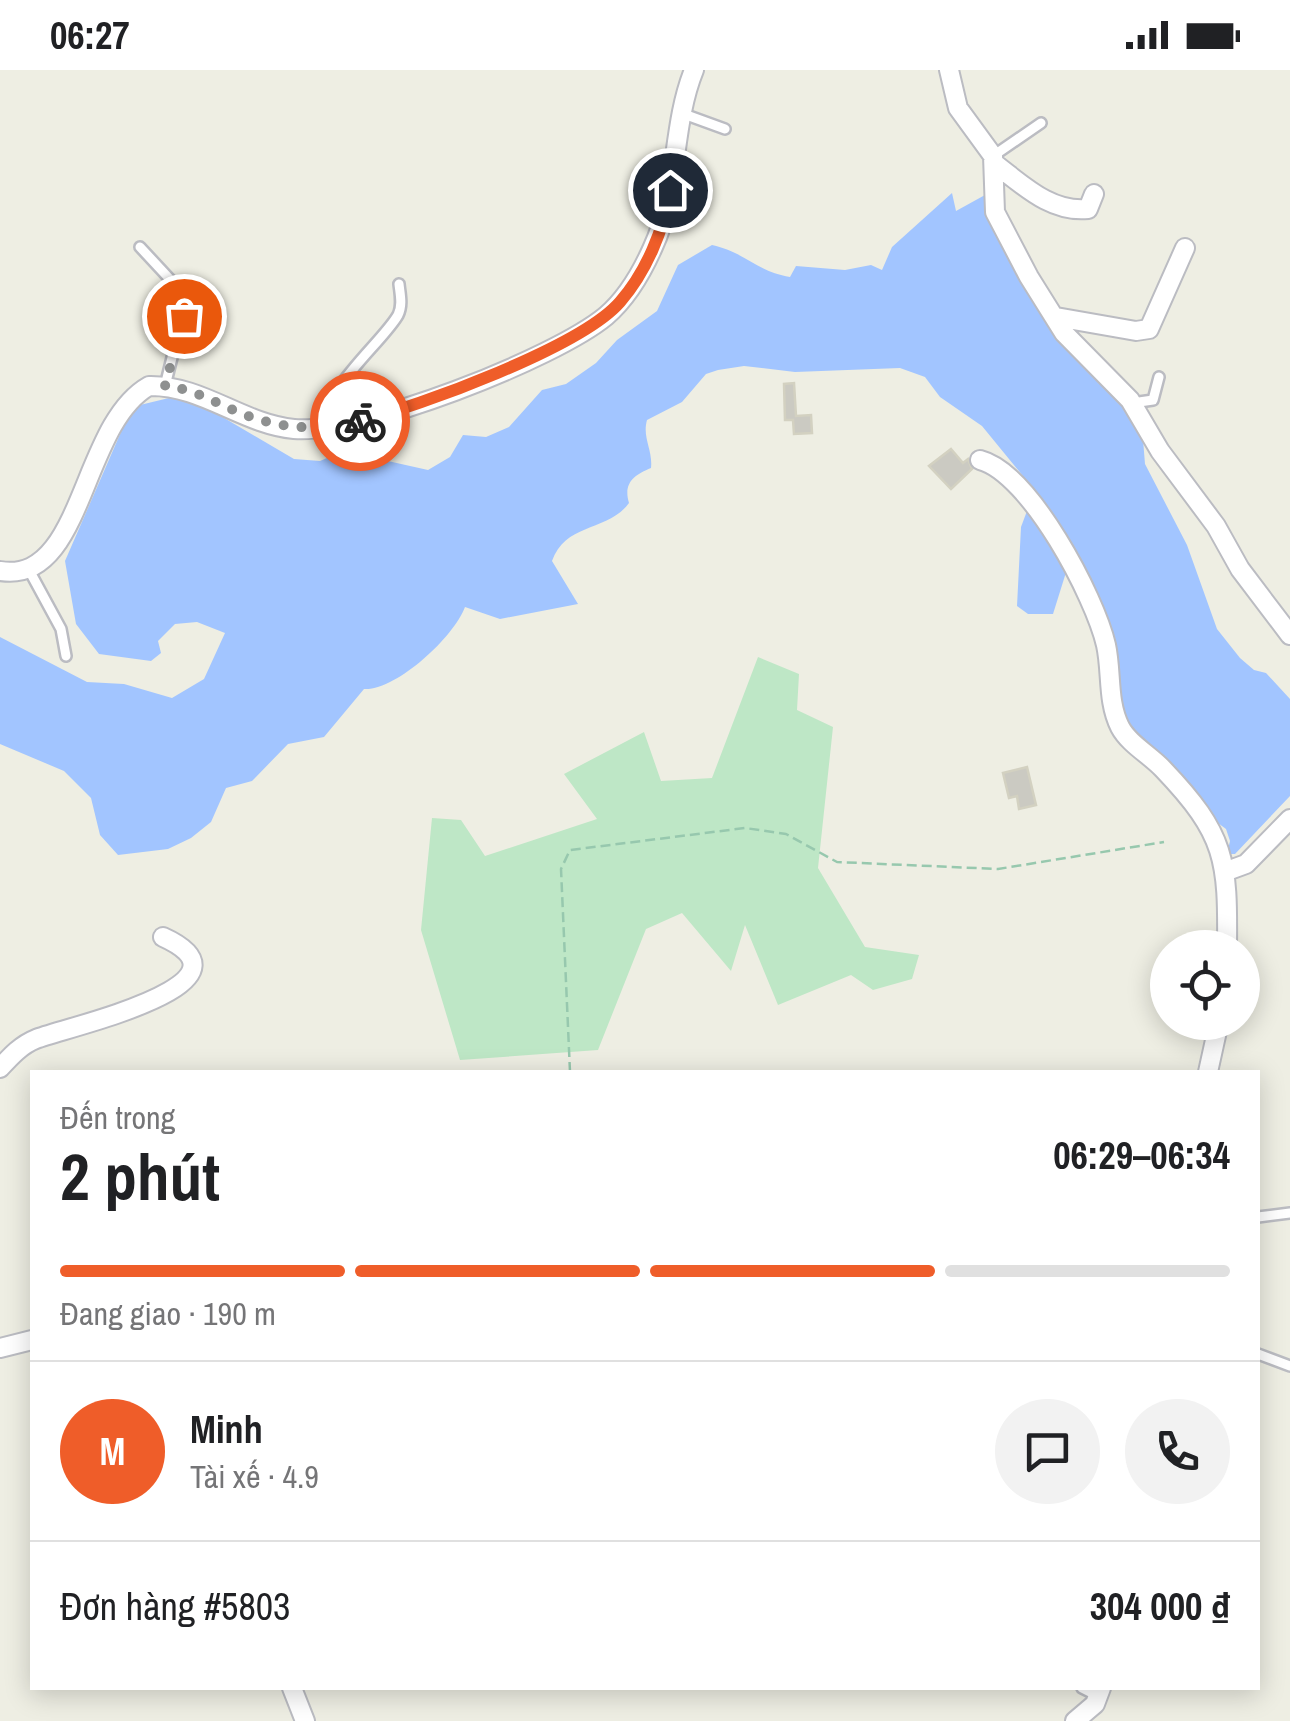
<!DOCTYPE html>
<html lang="vi">
<head>
<meta charset="utf-8">
<style>
	body { margin:0; font-family:"Archivo Narrow",sans-serif; background:#f2f2f2; color:#202124; height:100vh; display:flex; flex-direction:column; font-size:38px; white-space:nowrap }
	* { box-sizing:border-box; margin:0 }
	p { font-size:32px; color:#757577 }
	.icon { flex:none; width:55px; height:55px; fill:none; stroke:currentColor; stroke-width:2; stroke-linecap:round; stroke-linejoin:round }
	.map { position:relative; flex:1; overflow:hidden }
	.panel { position:absolute; left:30px; top:1000px; width:1230px; height:620px; display:flex; flex-direction:column; background:#fff; border-radius:0px; box-shadow:0 5px 25px #0003 }
	.panel>* { flex:none }
	.controls { position:absolute; left:1150px; top:860px; display:grid; gap:20px }
	.controls a { display:grid; place-items:center; width:110px; height:110px; border-radius:50%; background:#fff; box-shadow:0 5px 25px #0003; font-size:50px }
	.pin { position:absolute; display:grid; place-items:center; width:85px; height:85px; color:#fff; margin:-42px; border:5px solid #fff; border-radius:50%; box-shadow:0 2px 10px #0007 }
	.courier { position:absolute; display:grid; place-items:center; width:100px; height:100px; margin:-50px; border:8px solid #ef5d29; border-radius:50%; background:#fff; color:#222; box-shadow:0 2px 12px #0007 }
	.head em { font-style:normal; font-weight:700 }
	.head div { display:flex; flex-direction:column-reverse }
	.head { display:flex; align-items:center; justify-content:space-between; height:170px; padding:0 30px }
	h1 { font-size:65px; font-weight:700; line-height:75px }
	.bar { display:grid; grid-template-columns:repeat(4,1fr); gap:15px 10px; align-content:center; height:120px; padding:0 30px }
	.bar i { height:12px; border-radius:8px; background:#e0e0e0 }
	.bar .current { background:#ef5d29 }
	.bar p { grid-column:span 4 }
	.line { display:flex; align-items:center; gap:25px; padding:0 30px; border-top:2px solid #e0e0e0 }
	.line div { flex:1 }
	.round { display:grid; place-items:center; flex:none; width:105px; height:105px; border-radius:52px; background:#f2f2f2 }
	.status { display:flex; justify-content:space-between; align-items:center; height:70px; padding:0 50px; background:#fff; direction:ltr }
	.status svg { height:28px; fill:currentColor }
	.map>svg:first-child { display:block }
</style>
</head>
<body>
<div class="status"><b>06:27</b><svg viewBox="0 0 49 12"><path d="M0 12V9h3v3zM5 12V6h3v6zM10 12V3h3v9zM15 12V0h3v12zM26 1h20v11H26zM47 4h2v5h-2z"/></svg></div>
<div class="map">
<svg width="1290" height="1651" viewBox="0 0 1290 1651">
	<rect width="100%" height="100%" fill="#eeeee3"/>
	<!-- green -->
	<path fill="#bee7c6" d="M758,587L799,604L797,640L833,657L818,798L865,877L919,885L912,909L873,920L851,905L778,935L745,855L731,901L682,843L646,859L598,980L460,990L421,860L432,748L461,750L485,786L597,749L564,704L644,662L661,711L712,708Z"/>
	<!-- water -->
	<path fill="#a2c5ff" d="M952,123L956,141L985,125L1007,175L1142,357L1145,394L1187,475L1217,559L1240,588L1254,600L1266,603L1290,629V726L1235,784H1227L1230,771L1226,759L1202,741L1136,671L1122,649L1101,534L1023,406L982,356L940,327L925,307L900,298L795,302L744,296L718,300L706,304L682,332L647,350C642,368 653,380 651,398C634,405 623,413 629,433C608,462 566,452 552,491L578,534L500,549L465,537C454,567 396,621 364,619L324,667L288,674L252,711L226,718L211,752L191,768L168,779L118,785L100,765L91,728L64,701L0,674V567L87,612L124,614L172,628L204,609L225,563L197,552L175,554L158,571L161,583L151,591L99,584L76,554L65,491L124,355L140,335L173,327L197,332L294,389L320,391L343,381L428,400L450,387L463,365L486,367L509,357L542,320L566,314L596,293L617,270L657,241L678,195L712,175C745,182 757,202 790,207L796,196L845,200L871,195L882,200L892,177Z
		M1027,441L1068,496L1053,544H1028L1017,536L1021,457Z"/>
	<!-- building -->
	<path fill="#cbcac2" stroke="#d3d1c1" stroke-width="2.5" d="M794,313L796,346L811,345L812,363L794,364L793,350H785L784,314Z
		M951,379L963,393L968,389L972,399L951,419L929,396Z
		M1027,697L1036,735L1019,739L1017,726L1009,728L1003,703Z"/>
	<g fill="none" stroke-linecap="round" stroke-linejoin="round">
		<!-- lane casing -->
		<g stroke="#bbbcc2" stroke-width="14">
			<path id="lane" d="M681,43L725,59
				M993,86L1041,53
				M140,177L179,219L185,235L165,316
				M1132,333L1153,330L1159,307
				M330,355C316,325 383,272 398,245C403,235 400,224 399,214
				M29,500L61,559L66,586
				M1258,1147L1290,1143
				M1258,1284L1290,1296
				M1082,1618L1098,1626"/>
		</g>
		<!-- street casing -->
		<g stroke="#bbbcc2" stroke-width="22">
			<path id="street" d="M949,0L958,38L993,86L995,142L1029,207L1064,263L1130,330L1160,381L1216,456L1240,499L1290,565
				M995,94C1023,115 1051,143 1088,139L1094,124
				M1056,247L1136,261L1149,259L1185,178
				M980,390C1030,403 1095,527 1106,575C1112,602 1107,631 1120,657C1129,674 1150,685 1163,699C1226,765 1228,790 1227,878
				M0,501C84,515 80,355 149,316C202,315 242,354 294,359C360,365 554,289 606,246C627,228 642,202 653,177C679,121 671,57 694,0
				M1227,801L1246,794L1290,749
				M0,998C11,986 21,975 36,969C66,957 267,914 163,867
				M1208,1002L1219,952
				M0,1278L32,1270
				M292,1618L305,1651
				M1075,1651L1095,1634L1101,1618"/>
		</g>
		<!-- path -->
		<path stroke="#97c8ae" stroke-width="2.5" stroke-dasharray="10 5" stroke-linecap="butt" d="M570,1002L561,799L570,780L745,758L786,764L837,792L998,799L1164,772"/>
		<!-- lane -->
		<use href="#lane" stroke="#fff" stroke-width="9"/>
		<!-- street -->
		<use href="#street" stroke="#fff" stroke-width="18"/>
	</g>
	<g fill="none" stroke-linecap="round" stroke-linejoin="round">
		<!-- done -->
		<path stroke="#8e9090" stroke-width="10" stroke-dasharray="0 18" d="M184,246L165,316C189,318 209,329 231,339C276,359 313,362 360,351"/>
		<!-- route -->
		<path stroke="#ef5d29" stroke-width="12" d="M360,351C420,336 581,277 620,232C646,202 664,160 670,120"/>
	</g>
</svg>
<div class="controls">
<a><svg class="icon" aria-label="locate" viewBox="0 0 24 24"><circle cx="12" cy="12" r="6"/><path d="M12 2v4M12 18v4M2 12h4M18 12h4"/></svg></a>
</div>
<div class="pin" style="left:184px;top:246px;background:#ea580c"><svg class="icon" aria-label="bag" viewBox="0 0 24 24"><path d="M5 8h14l-1 12H6zM9 8a3 3 0 0 1 6 0"/></svg></div>
<div class="pin" style="left:670px;top:120px;background:#1f2937"><svg class="icon" aria-label="home" viewBox="0 0 24 24"><path d="M3 11l9-7 9 7M6 9v11h12V9"/></svg></div>
<div class="courier" style="left:360px;top:351px"><svg class="icon" aria-label="bike" viewBox="0 0 24 24"><circle cx="6" cy="16" r="4"/><circle cx="18" cy="16" r="4"/><path d="M6 16l4-8h5l3 8M10 8l3 8H6M13 5h3"/></svg></div>
<section class="panel">
<div class="head"><div><h1>2 phút</h1><p>Đến trong</p></div><em>06:29–06:34</em></div>
<div class="bar"><i class="current"></i><i class="current"></i><i class="current"></i><i></i><p>Đang giao · 190 m</p></div>
<div class="line" style="height:180px"><b class="round" style="background:#ef5d29;color:#fff">M</b><div><b>Minh</b><p>Tài xế · 4.9</p></div><a class="round"><svg class="icon" aria-label="chat" viewBox="0 0 24 24"><path d="M4 5h16v11H9l-5 4z"/></svg></a><a class="round"><svg class="icon" aria-label="phone" viewBox="0 0 24 24"><path d="M5 4h4l2 5-3 2q2 4 5 5l2-3 5 2v4C11 20 4 13 5 4z"/></svg></a></div>
<div class="line" style="height:130px"><div>Đơn hàng #5803</div><b>304 000 ₫</b></div>
</section>
</div>
</body>
</html>
